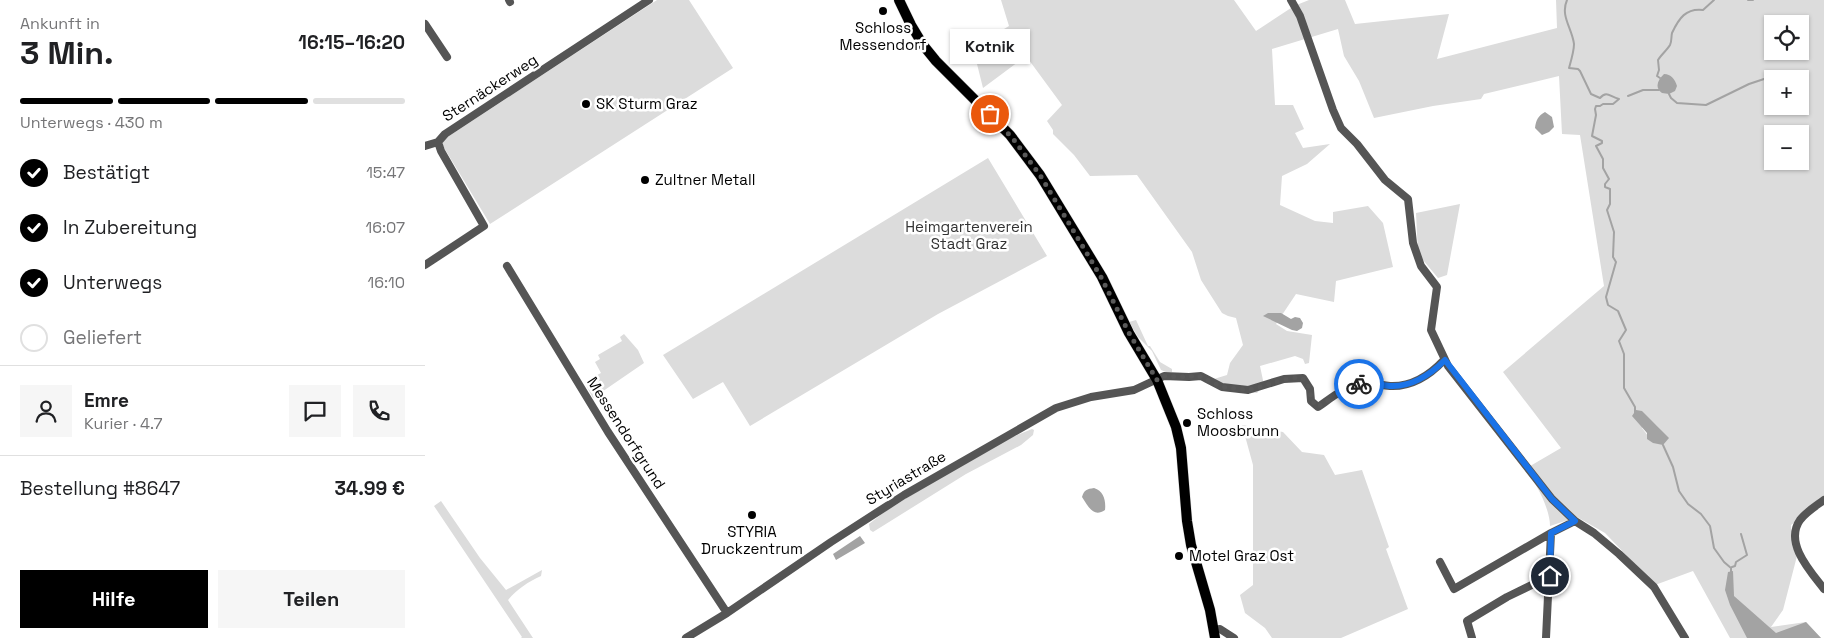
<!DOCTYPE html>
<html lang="de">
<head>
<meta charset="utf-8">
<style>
	body { margin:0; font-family:"Space Grotesk",sans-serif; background:#f6f6f6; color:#202124; height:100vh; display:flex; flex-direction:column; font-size:19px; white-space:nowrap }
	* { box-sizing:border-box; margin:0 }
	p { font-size:16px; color:#757577 }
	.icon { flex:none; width:28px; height:28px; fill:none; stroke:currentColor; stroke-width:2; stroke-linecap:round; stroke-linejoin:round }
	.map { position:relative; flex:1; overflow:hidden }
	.details { display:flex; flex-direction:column; background:#fff; width:425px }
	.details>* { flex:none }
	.tools { position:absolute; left:1339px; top:15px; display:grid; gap:10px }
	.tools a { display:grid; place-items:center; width:45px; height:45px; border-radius:0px; background:#fff; box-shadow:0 1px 4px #0004; font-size:25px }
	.pin { position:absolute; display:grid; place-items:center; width:42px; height:42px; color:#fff; margin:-21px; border:2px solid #fff; border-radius:50%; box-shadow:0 1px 5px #0007 }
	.courier { position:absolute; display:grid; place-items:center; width:50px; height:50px; margin:-25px; border:4px solid #1a73e8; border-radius:50%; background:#fff; color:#222; box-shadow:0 1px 6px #0007 }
	.bubble { position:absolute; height:35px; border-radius:0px; background:#fff; box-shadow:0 1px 4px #0004; font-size:16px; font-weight:700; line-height:35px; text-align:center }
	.summary em { font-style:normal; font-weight:700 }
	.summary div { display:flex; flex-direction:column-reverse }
	.summary { display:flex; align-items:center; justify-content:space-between; height:85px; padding:0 20px }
	h1 { font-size:32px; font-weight:700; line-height:38px }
	.bar { display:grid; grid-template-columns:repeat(4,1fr); gap:8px 5px; align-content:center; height:60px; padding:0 20px }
	.bar i { height:6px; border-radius:4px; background:#e0e0e0 }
	.bar .current { background:#000 }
	.bar p { grid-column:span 4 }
	.line { display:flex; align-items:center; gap:12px; padding:0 20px; border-top:1px solid #e0e0e0 }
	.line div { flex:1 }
	.round { display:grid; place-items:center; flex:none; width:52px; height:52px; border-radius:0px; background:#f6f6f6 }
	ol { padding:0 20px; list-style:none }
	li { display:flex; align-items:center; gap:15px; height:55px }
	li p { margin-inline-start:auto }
	li .icon { padding:5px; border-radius:50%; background:#000; color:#fff; stroke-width:4 }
	li:last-child { color:#757577 }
	li i { width:28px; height:28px; border:2px solid #e0e0e0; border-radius:50% }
	.primary-button { display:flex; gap:10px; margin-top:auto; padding:10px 20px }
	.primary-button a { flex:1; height:58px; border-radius:0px; background:#000; color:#fff; font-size:20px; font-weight:700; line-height:58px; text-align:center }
	.primary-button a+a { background:#f6f6f6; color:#202124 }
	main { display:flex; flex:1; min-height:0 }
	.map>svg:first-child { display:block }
</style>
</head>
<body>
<main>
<section class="details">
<div class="summary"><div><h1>3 Min.</h1><p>Ankunft in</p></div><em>16:15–16:20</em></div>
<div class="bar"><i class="current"></i><i class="current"></i><i class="current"></i><i></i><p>Unterwegs · 430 m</p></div>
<ol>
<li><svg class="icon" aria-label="check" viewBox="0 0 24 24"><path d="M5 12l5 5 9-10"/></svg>Bestätigt<p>15:47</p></li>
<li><svg class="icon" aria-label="check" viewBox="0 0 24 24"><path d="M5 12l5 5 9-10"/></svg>In Zubereitung<p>16:07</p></li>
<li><svg class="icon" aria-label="check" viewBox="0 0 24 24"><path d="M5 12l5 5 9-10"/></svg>Unterwegs<p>16:10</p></li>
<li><i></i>Geliefert</li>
</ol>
<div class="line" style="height:90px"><a class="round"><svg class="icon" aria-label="person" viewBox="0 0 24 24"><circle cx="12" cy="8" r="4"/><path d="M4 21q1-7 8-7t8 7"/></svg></a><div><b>Emre</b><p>Kurier · 4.7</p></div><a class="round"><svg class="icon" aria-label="chat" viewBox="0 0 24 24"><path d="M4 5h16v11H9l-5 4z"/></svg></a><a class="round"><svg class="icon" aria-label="phone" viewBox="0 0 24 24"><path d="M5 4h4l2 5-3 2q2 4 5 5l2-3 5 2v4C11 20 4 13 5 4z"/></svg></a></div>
<div class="line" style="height:65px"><div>Bestellung #8647</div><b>34.99 €</b></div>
<div class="primary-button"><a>Hilfe</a><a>Teilen</a></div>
</section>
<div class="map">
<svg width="1399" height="638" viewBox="0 0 1399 638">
	<rect width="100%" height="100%" fill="#fff"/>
	<!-- green -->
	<path fill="#dcdcdc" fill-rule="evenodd" d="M232,0H264L308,68L65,224L18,146V140Z
		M576,0H809L831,31L869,6L884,0H920L930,24L1024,14L1012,59L1132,28L1131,0H1399V501L1366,525L1367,545L1372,556L1358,610L1346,627L1381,622L1396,638H1305L1268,571L1230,585L1180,533L1152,517L1125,526C1125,509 1111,482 1100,469L1136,448L1078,372L1179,286L1155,135L1137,134L1134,76L1059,94L1056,99L1008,106L949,118L934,81L919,56L913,29L847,49L850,105H868L879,129L870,133L878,148L905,144L882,164L857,176L855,205L890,221L908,223V212L943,206L958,223L968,267L911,281L909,302L871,294L851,324L862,331L887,335L884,363L880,364L878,359L870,356L835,366L839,385L832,393L798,391L779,382L802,375L805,363L818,345L811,318L803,316L797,313L776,280L767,252L712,175L665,176L649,155L628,134V130L622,121L637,105L601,56L558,88L550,56L549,47L584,26ZM1348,24H1375V51H1348ZM1348,79H1375V106H1348ZM1348,134H1375V161H1348ZM1217,412C1224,420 1234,426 1240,436H1223L1217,428Z
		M563,158L622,256L513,314L325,426L298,382L268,399L238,355Z
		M1035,204L1022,275L1013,278L993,254L991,213Z
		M711,320L723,346H725L735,362L747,369V372H741L736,370L727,351L713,337L704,322Z
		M199,334L213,350L219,363L168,398L162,387L161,381L176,373L170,362L175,359L173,355L197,341L195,337Z
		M817,425L858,432L877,452L899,455L910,475L937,470L964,547L961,549L983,609L916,638H847L840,628L820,613L815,595L828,585V465Z
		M607,429L609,430L608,435L596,445L541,474L448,532L445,530L444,524L458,513L499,487L580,440Z
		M16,501L55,558L81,590L117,570L116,576C103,582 92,589 83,600L108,638H96L97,637L9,506Z"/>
	<!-- water -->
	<path fill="#a3a3a3" d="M1239,74C1246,74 1250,79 1252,86L1250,91L1244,94L1237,93C1229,87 1233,80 1239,74Z
		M1120,112L1127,117L1129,127L1124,132L1117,135L1110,128C1111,120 1113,116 1120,112Z
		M843,313H856L866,319L870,317L875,318L878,323L877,328L872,331L867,330L838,316Z
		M1211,410L1217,411L1244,438L1238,445L1228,443L1222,439V433L1207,416Z
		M669,488C679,491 681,501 680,510C668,518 663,506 657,497C659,490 662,489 669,488Z
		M435,536L440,543L411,560L408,554Z
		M1308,571L1309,596L1351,633L1381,622L1396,638H1322L1305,605L1300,590L1303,572Z"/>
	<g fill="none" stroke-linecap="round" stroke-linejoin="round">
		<!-- stream -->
		<path stroke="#a3a3a3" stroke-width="2" d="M1142,0C1135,16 1147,28 1149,44C1149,51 1146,61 1144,68L1153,69L1155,71L1166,94L1175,98C1182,90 1185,97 1194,99L1188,104H1178L1175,106H1171L1170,109L1171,115L1167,136L1177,141V143L1171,146L1178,159V168L1184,179L1180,184V187L1185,189V204L1182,210L1189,232L1188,257L1191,262L1181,297L1183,305L1193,311L1201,330L1194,341L1199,354V388L1210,407V413
			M1323,0H1328
			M1235,78L1232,76L1234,70L1233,60C1236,55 1242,50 1245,45C1247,41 1246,37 1247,33C1254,18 1261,8 1278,10L1289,0
			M1244,94L1246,98L1252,103L1281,105L1324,84L1348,76L1370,71
			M1203,96L1218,90H1234
			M1238,445L1248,467L1254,491L1263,504L1276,514L1285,526L1289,548L1299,562L1306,568V573
			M1307,567L1310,566L1311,562L1322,555L1316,534"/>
		<!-- major casing -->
		<g stroke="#dbdbdb" stroke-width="11">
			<path id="major" d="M474,0L486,25L498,45L511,61L585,135L615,175L677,277L704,333L732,380L751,427L756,448L762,521L766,545L785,610L790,638"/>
		</g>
		<!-- minor -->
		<path stroke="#555" stroke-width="8" d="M84,0L85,2
			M866,0L875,16L908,110L916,128L932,144L960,180L983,199L988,243L996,266L1012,287L1006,330L1023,366L1127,499L1150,521L1169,533L1194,554L1229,587L1260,638
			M0,24L22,57
			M0,146L13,142
			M0,265L59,226L16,151L13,142L20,134L224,0
			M82,266L183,432L302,613
			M1399,500C1391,506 1381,512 1375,520C1359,543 1385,571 1399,589
			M1015,562L1029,589L1126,533
			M789,630L795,629L809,638
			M261,638L302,613L406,542L479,495L631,408L666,397L709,390L739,376L764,377L776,376L797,387L823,390L859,379L878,378L885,389L886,401L893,407C906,398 919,387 934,384C945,381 954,385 965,386C987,387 1005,375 1019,360
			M1047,638L1042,621L1082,597L1125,576
			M1121,638L1126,533L1150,521"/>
		<!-- major -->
		<use href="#major" stroke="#000" stroke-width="10"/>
	</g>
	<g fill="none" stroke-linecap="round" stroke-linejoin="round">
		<!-- done -->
		<path stroke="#595959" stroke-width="5" stroke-dasharray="0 9" d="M565,114L589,140L615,175L676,277L704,333L732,380L738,376L764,377L772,375L797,387L824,390L858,380L874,377L880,380L885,389L886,400L893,407L920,389L934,384"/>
		<!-- route -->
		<path stroke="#1a73e8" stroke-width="6" d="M934,384C945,382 954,385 965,386C986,387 1005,375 1020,360L1127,499L1150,521L1126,533L1125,576"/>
	</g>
	<!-- markers -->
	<g fill="#000" stroke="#fff" stroke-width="2">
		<circle cx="458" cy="11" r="5"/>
		<circle cx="161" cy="104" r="5"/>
		<circle cx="220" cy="180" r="5"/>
		<circle cx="762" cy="423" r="5"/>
		<circle cx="327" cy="515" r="5"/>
		<circle cx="754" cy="556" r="5"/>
	</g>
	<g text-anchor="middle" stroke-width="5" stroke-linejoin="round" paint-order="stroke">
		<!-- poi labels -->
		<g font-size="15" fill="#000" stroke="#fff" text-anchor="start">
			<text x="458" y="33" text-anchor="middle">Schloss<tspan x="458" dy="17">Messendorf</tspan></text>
			<text x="171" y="109">SK Sturm Graz</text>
			<text x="230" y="185">Zultner Metall</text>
			<text x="772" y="419">Schloss<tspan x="772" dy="17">Moosbrunn</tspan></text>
			<text x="327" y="537" text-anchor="middle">STYRIA<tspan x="327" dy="17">Druckzentrum</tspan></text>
			<text x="764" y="561">Motel Graz Ost</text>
		</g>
		<!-- street labels -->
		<g font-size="15" fill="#000" stroke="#fff">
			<text transform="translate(65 88) rotate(-33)" y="5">Sternäckerweg</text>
			<text transform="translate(201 433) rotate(57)" y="5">Messendorfgrund</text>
			<text transform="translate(481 478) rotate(-31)" y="5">Styriastraße</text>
		</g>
		<!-- park labels -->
		<g font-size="15" fill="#333" stroke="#fff">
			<text x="544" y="232">Heimgartenverein<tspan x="544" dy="17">Stadt Graz</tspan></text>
		</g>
	</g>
</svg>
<div class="tools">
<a><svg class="icon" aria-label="locate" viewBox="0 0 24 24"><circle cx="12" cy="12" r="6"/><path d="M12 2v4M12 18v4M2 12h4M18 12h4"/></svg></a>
<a>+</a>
<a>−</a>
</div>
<div class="pin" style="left:565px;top:114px;background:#ea580c"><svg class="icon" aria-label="bag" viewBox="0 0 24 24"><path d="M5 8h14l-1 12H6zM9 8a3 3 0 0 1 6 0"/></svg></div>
<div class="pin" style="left:1125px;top:576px;background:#1f2937"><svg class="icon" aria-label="home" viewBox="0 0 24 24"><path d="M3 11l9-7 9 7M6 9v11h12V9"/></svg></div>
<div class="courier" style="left:934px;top:384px"><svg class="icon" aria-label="bike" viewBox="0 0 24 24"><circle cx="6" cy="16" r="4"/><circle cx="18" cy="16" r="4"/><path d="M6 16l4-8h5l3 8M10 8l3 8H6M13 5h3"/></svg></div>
<div class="bubble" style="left:525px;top:29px;width:80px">Kotnik</div>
</div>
</main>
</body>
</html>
